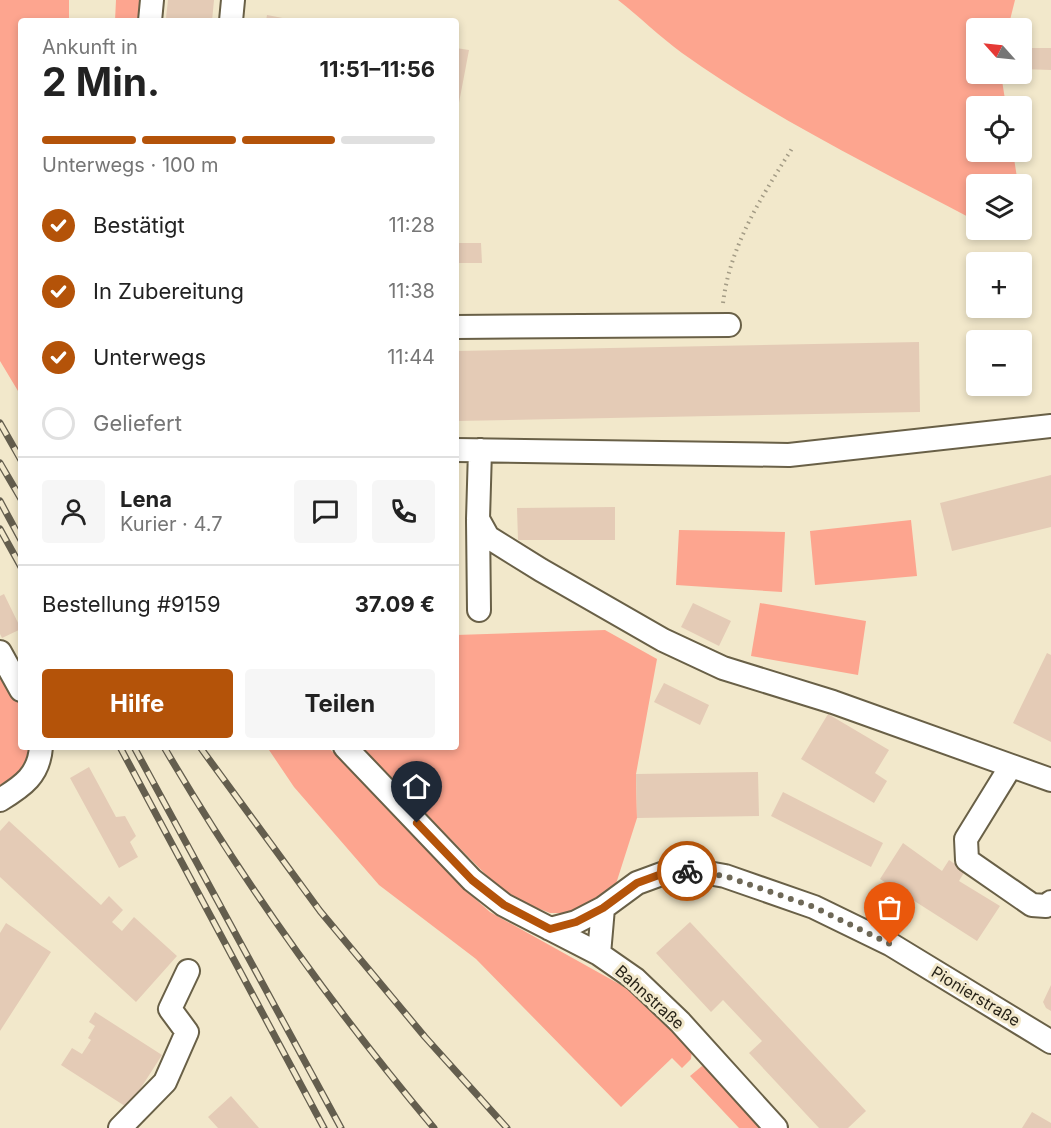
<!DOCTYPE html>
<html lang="de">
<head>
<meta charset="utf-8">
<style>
	body { margin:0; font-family:Inter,sans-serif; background:#f6f6f6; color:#222; height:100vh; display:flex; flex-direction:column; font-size:22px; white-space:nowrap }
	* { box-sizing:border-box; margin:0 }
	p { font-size:20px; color:#767676 }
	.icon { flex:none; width:33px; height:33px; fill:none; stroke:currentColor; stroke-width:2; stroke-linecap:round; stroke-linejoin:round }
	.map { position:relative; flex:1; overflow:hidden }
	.side { position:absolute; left:18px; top:18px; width:441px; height:732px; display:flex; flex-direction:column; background:#fff; border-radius:6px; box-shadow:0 3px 9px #0003 }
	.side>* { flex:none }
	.needle { width:39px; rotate:297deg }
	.fabs { position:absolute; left:966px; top:18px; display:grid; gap:12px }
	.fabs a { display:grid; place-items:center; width:66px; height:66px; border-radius:6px; background:#fff; box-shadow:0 3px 9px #0003; font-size:30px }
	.pin { position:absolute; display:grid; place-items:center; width:51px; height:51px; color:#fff; margin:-62px -26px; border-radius:50% 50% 50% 0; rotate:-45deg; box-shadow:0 0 6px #0007 }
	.pin .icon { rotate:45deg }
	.courier { position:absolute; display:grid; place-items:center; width:60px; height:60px; margin:-30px; border:4px solid #b45309; border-radius:50%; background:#fff; color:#222; box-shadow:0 2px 8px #0007 }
	.summary em { font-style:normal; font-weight:700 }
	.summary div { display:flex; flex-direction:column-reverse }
	.summary { display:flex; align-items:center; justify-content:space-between; height:102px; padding:0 24px }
	h1 { font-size:39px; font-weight:700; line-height:45px }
	.bar { display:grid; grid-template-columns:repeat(4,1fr); gap:9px 6px; align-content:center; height:72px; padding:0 24px }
	.bar i { height:8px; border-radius:4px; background:#e0e0e0 }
	.bar .active { background:#b45309 }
	.bar p { grid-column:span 4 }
	.line { display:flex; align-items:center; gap:15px; padding:0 24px; border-top:2px solid #e0e0e0 }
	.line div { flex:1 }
	.round { display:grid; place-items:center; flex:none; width:63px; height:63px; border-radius:6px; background:#f6f6f6 }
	ol { padding:0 24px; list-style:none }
	li { display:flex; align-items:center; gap:18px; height:66px }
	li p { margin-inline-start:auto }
	li .icon { padding:6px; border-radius:50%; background:#b45309; color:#fff; stroke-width:4 }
	li:last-child { color:#767676 }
	li i { width:33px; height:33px; border:3px solid #e0e0e0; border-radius:50% }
	.cta { display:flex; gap:12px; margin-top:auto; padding:12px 24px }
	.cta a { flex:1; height:69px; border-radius:6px; background:#b45309; color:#fff; font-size:24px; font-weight:700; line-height:69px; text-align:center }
	.cta a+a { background:#f6f6f6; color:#222 }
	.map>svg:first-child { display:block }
</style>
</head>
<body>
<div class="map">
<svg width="1051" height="1128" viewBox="0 0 1051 1128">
	<rect width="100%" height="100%" fill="#f2e8cb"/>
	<!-- green -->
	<path fill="#fda58f" d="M0,0H69V21H21V396L0,361Z
		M116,0H144L142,21H115Z
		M618,0H1015L1008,28H976V74H1001L1006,106H976V152H1013L1018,184H976V221C876,168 774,119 682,53C660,37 640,17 618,0Z
		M911,520L917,576L815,585L810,531Z
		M679,530L785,532L782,592L676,585Z
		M760,603L866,621L858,675L751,656Z
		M605,630L657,659L636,774L637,818L615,887L596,901L571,913H550L522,902L497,886L360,747H456V635Z
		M0,667L21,707V747H31L20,772L0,785Z
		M267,747H328L464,889L490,912L630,990L648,1004L692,1050L691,1059L682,1068L672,1058L621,1107L476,959L379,885L294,787Z
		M702,1066L708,1069L763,1128H739L690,1076Z"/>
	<!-- building -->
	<path fill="#e4cbb6" d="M168,0H214L212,21H172L173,19L166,18Z
		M267,15L293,20V21H266Z
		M456,48L469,50L458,108H456Z
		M1022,48H1051V70L1022,69Z
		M456,243H481L482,263H456Z
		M919,342L920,412L456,421V351Z
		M1051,475V527L952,551L940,503Z
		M615,507V540H518L517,508Z
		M4,594L21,629L2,638L0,634V596Z
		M693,603L731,621L719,646L681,627Z
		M1047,653L1051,655V742L1013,723Z
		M664,683L709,705L700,725L654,702Z
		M828,714L889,750L875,773L887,781L874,803L801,759Z
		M89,767L116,817L125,816L136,836L130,842L138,857L119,868L70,778Z
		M758,772L759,816L637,818L636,774Z
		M783,792L883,843L871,867L771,816Z
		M9,821L101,905L109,896L123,910L112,922L122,931L134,917L177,956L136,1002L0,877V831Z
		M903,843L942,871L949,860L965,871L959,881L1000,906L977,941L880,879Z
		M690,922L866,1111L848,1128H819L749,1053L762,1041L723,1000L711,1012L656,953Z
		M6,923L51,952L0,1031V933Z
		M1051,985V1011L1046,1008L1043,1002Z
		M95,1012L162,1055L128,1108L61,1065L72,1048L82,1054L91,1040L88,1038L95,1026L89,1022Z
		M231,1096L259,1128H218L208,1117Z
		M1032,1112L1051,1123V1128H1022Z"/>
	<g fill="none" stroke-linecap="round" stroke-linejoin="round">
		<!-- minor casing -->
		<g stroke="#696047" stroke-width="26">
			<path id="minor" d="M150,21L152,0
				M231,21L233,0
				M456,327L729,325
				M456,450L789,455L1051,426
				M480,450L478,519L488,537L541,570L663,640L723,668L833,702L1051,780
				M478,521L479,610
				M0,652L21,690
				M345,747L472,880L504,905L599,954L635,979L680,1022L776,1128
				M1011,766L966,839L967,860L1032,905L1046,906L1051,902
				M0,800C23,786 39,775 41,747
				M550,929L576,922L603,908
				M599,954L603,908L637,883L667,872L691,870L725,876L814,907L890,944L1051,1042
				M120,1128L165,1082L187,1032L170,1009L188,971"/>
		</g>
		<!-- path -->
		<path stroke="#a39b85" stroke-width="4" stroke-dasharray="1.5 4.5" stroke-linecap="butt" d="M723,303C730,245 762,196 793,147"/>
		<!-- minor -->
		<use href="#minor" stroke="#fff" stroke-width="22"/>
		<!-- rail casing -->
		<g stroke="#645e4e" stroke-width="7">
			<path id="rail" d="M0,423L21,460
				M0,463L21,499
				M0,501L21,540
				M0,529L21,567
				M120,747L324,1128
				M134,747L341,1128
				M164,747C243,882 333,1008 434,1128
				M200,747L320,911L425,1037L507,1128"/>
		</g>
		<!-- rail -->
		<use href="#rail" stroke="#f2e8cb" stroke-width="4.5" stroke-dasharray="14" stroke-linecap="butt"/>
	</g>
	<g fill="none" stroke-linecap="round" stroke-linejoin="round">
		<!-- done -->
		<path stroke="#6e6857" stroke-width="6" stroke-dasharray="0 10.8" d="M687,871L725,876L814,907L890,944"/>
		<!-- route -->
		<path stroke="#b45309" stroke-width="8" d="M417,823L472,880L504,905L550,929L576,922L603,908L637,883L667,872L687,871"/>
	</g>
	<g text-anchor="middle" stroke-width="6" stroke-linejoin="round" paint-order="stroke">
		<!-- street labels -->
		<g font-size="16" fill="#272318" stroke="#f2e8cb">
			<text transform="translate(976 996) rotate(31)" y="6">Pionierstraße</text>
			<text transform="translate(650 997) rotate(42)" y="6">Bahnstraße</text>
		</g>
	</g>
</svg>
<div class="fabs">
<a><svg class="needle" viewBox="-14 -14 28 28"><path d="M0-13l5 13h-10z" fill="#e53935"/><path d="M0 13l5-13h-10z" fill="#767676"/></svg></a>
<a><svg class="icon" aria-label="locate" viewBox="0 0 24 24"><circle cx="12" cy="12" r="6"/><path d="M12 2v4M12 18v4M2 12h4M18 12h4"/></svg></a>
<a><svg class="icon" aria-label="layers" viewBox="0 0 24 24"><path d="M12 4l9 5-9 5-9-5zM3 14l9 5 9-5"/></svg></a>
<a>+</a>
<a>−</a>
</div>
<div class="pin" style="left:890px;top:944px;background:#ea580c"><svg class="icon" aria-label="bag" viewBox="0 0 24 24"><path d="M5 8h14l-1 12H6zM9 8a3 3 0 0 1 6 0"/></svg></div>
<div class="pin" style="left:417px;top:823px;background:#1f2937"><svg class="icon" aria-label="home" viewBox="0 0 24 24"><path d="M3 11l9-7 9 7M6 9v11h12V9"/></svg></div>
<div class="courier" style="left:687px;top:871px"><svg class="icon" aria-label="bike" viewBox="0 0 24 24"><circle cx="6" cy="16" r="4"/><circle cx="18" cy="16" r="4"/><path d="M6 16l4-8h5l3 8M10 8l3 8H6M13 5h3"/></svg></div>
<section class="side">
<div class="summary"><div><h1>2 Min.</h1><p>Ankunft in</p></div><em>11:51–11:56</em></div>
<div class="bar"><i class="active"></i><i class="active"></i><i class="active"></i><i></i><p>Unterwegs · 100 m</p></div>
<ol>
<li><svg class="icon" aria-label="check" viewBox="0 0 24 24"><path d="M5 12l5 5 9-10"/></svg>Bestätigt<p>11:28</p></li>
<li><svg class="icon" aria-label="check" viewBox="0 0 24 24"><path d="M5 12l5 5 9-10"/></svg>In Zubereitung<p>11:38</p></li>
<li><svg class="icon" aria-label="check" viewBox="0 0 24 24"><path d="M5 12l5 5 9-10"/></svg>Unterwegs<p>11:44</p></li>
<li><i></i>Geliefert</li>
</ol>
<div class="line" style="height:108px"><a class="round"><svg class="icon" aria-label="person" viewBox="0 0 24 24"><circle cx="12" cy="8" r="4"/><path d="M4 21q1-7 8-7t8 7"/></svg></a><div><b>Lena</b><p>Kurier · 4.7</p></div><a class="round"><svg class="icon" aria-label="chat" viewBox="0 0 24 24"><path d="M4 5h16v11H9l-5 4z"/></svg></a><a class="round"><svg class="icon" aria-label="phone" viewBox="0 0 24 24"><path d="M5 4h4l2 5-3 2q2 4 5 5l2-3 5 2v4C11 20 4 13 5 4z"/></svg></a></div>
<div class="line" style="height:78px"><div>Bestellung #9159</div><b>37.09 €</b></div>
<div class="cta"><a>Hilfe</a><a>Teilen</a></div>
</section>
</div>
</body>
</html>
